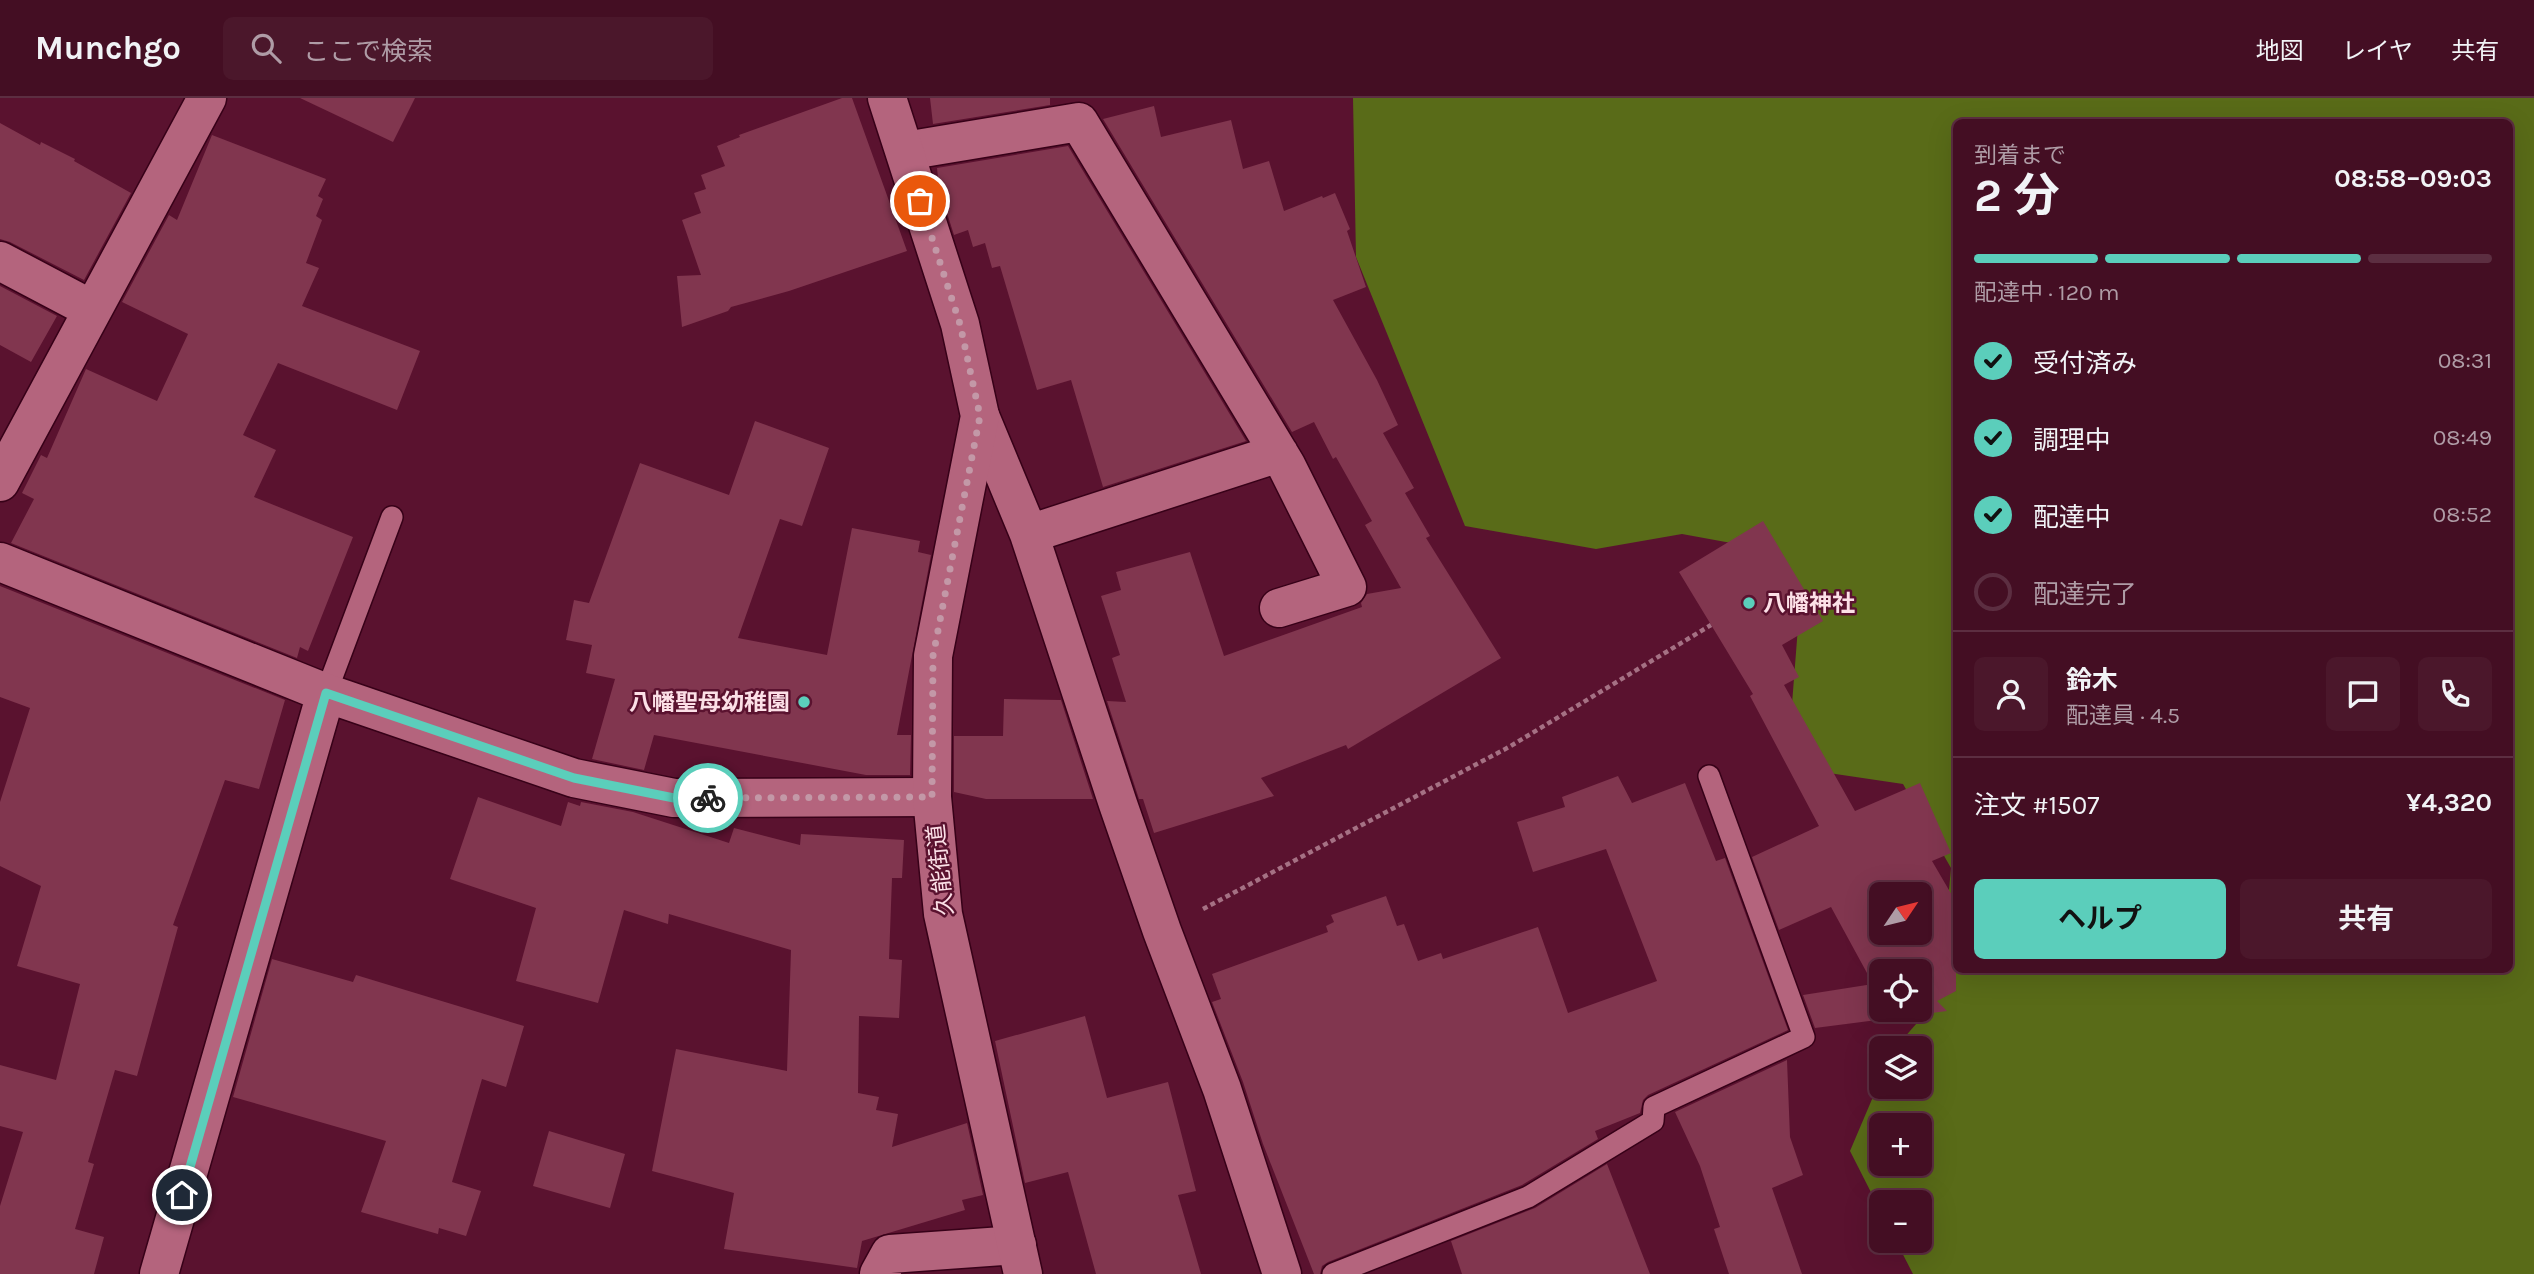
<!DOCTYPE html>
<html lang="ja">
<head>
<meta charset="utf-8">
<style>
	body { margin:0; font-family:Karla,"Noto Sans JP",sans-serif; background:#4b172b; color:#f1f3f6; height:100vh; display:flex; flex-direction:column; font-size:26px; white-space:nowrap }
	* { box-sizing:border-box; margin:0 }
	p { font-size:23px; color:#af9ca6 }
	.icon { flex:none; width:38px; height:38px; fill:none; stroke:currentColor; stroke-width:2; stroke-linecap:round; stroke-linejoin:round }
	.map { position:relative; flex:1; overflow:hidden }
	.drawer { position:absolute; left:1953px; top:21px; width:560px; height:854px; display:flex; flex-direction:column; background:#440e23; border-radius:10px; box-shadow:0 7px 28px #0002,0 0 0 2px #5c2e41 }
	.drawer>* { flex:none }
	.needle { width:46px; rotate:55deg }
	.controls { position:absolute; left:1869px; top:784px; display:grid; gap:14px }
	.controls a { display:grid; place-items:center; width:63px; height:63px; border-radius:10px; background:#440e23; box-shadow:0 7px 28px #0002,0 0 0 2px #5c2e41; font-size:35px }
	.pin { position:absolute; display:grid; place-items:center; width:60px; height:60px; color:#fff; margin:-30px; border:4px solid #fff; border-radius:50%; box-shadow:0 2px 7px #0007 }
	.courier { position:absolute; display:grid; place-items:center; width:70px; height:70px; margin:-35px; border:5px solid #5bcebb; border-radius:50%; background:#fff; color:#222; box-shadow:0 2px 9px #0007 }
	.headline em { font-style:normal; font-weight:700 }
	.headline div { display:flex; flex-direction:column-reverse }
	.headline { display:flex; align-items:center; justify-content:space-between; height:119px; padding:0 21px }
	h1 { font-size:46px; font-weight:700; line-height:52px }
	.bar { display:grid; grid-template-columns:repeat(4,1fr); gap:10px 7px; align-content:center; height:84px; padding:0 21px }
	.bar i { height:9px; border-radius:5px; background:#5c2e41 }
	.bar .active { background:#5bcebb }
	.bar p { grid-column:span 4 }
	.line { display:flex; align-items:center; gap:18px; padding:0 21px; border-top:2px solid #5c2e41 }
	.line div { flex:1 }
	.round { display:grid; place-items:center; flex:none; width:74px; height:74px; border-radius:10px; background:#4b172b }
	ol { padding:0 21px; list-style:none }
	li { display:flex; align-items:center; gap:21px; height:77px }
	li p { margin-inline-start:auto }
	li .icon { padding:7px; border-radius:50%; background:#5bcebb; color:#111; stroke-width:4 }
	li:last-child { color:#af9ca6 }
	li i { width:38px; height:38px; border:4px solid #5c2e41; border-radius:50% }
	.button { display:flex; gap:14px; margin-top:auto; padding:14px 21px }
	.button a { flex:1; height:80px; border-radius:10px; background:#5bcebb; color:#111; font-size:28px; font-weight:700; line-height:80px; text-align:center }
	.button a+a { background:#4b172b; color:#f1f3f6 }
	header { display:flex; align-items:center; gap:42px; box-sizing:border-box; height:98px; padding:0 35px; background:#440e23; border-bottom:2px solid #5c2e41 }
	header strong { font-size:33px }
	nav { display:flex; gap:38px; margin-inline-start:auto; font-size:24px }
	.search { width:490px; height:63px; background:#4b172b; display:flex; align-items:center; gap:18px; box-sizing:border-box; padding:0 24px; border-radius:10px; color:#af9ca6; font-size:26px }
	.map>svg:first-child { display:block }
</style>
</head>
<body>
<header>
<strong>Munchgo</strong>
<div class="search"><svg class="icon" aria-label="search" viewBox="0 0 24 24"><circle cx="10" cy="10" r="6"/><path d="M15 15l6 6"/></svg>ここで検索</div>
<nav><a>地図</a><a>レイヤ</a><a>共有</a></nav>
</header>
<div class="map">
<svg width="2534" height="1176" viewBox="0 0 2534 1176">
	<rect width="100%" height="100%" fill="#5a122f"/>
	<!-- forest -->
	<path fill="#596b18" fill-rule="evenodd" d="M1353,0H2534V1176H1913L1896,1143H1920V1104H1881V1114L1850,1053L1881,980V989H1920V950H1895L1939,900L1951,770L1903,686L1822,674L1792,606L1800,503L1775,453L1682,436L1596,451L1465,428L1356,159ZM1956,24H2510V872H1956ZM1881,1027H1920V1066H1881Z"/>
	<!-- building -->
	<path fill="#81364f" fill-rule="evenodd" d="M300,0H415L393,44Z
		M842,0H852L907,153L789,193L731,209L728,213L682,229L677,178L701,177L682,122L701,115L694,95L706,91L701,77L725,68L717,48L740,39L739,37Z
		M930,0H1050V7L933,26Z
		M1154,8L1161,39L1231,22L1243,71L1269,63L1284,113L1322,98L1323,100L1335,95L1350,131L1347,133L1366,189L1333,202L1377,282L1398,327L1383,335L1414,390L1405,395L1430,438L1426,440L1501,560L1348,651L1346,647L1261,680L1274,698L1154,735L1143,701H1139L1107,603L1126,604L1112,560L1120,557L1101,498L1121,492L1116,474L1190,454L1224,558L1362,509L1361,505L1367,496L1401,490L1365,427L1372,423L1336,359L1333,361L1314,324L1292,334L1103,21Z
		M0,25L40,47L41,44L75,61L74,63L131,95L84,182L10,144L0,141Z
		M212,37L326,81L318,98L323,101L316,118L322,122L306,165L319,170L302,208L420,253L397,312L278,265L243,337L276,352L254,399L353,439L308,553L300,549L297,560L11,445L34,401L22,395L41,357L47,360L86,271L157,303L188,236L122,204L169,117L177,122Z
		M1068,48L1246,343L1103,389L1071,282L1037,292L1000,168L992,170L985,145L973,149L968,132L954,137L939,90L937,70Z
		M0,188L57,218L31,264L0,247Z
		M755,323L829,350L802,428L780,421L738,540L827,557L852,430L920,443L918,454L931,457L897,637H911L910,677H866L654,637L644,672L592,661L615,581L586,575L592,547L566,542L574,502L589,505L640,365L729,397Z
		M1763,423L1823,523L1782,547L1799,579L1784,587L1855,713L1920,685L1951,755L1932,763L1956,804V893L1937,903L1947,913L1815,930L1803,897L1873,886L1831,809L1779,832L1752,759L1819,728L1750,598L1753,596L1679,474ZM1881,796H1920V835H1881ZM1881,873H1920V912H1881Z
		M0,488L285,602L259,691L225,682L173,827L178,829L137,978L115,972L88,1064L94,1066L75,1131L104,1139L94,1176H0V1108L23,1034L0,1028V967L56,982L80,886L17,868L41,788L0,768V704L30,610L0,599Z
		M1004,601L1061,602L1093,701H986L954,694V638H1003Z
		M1618,678L1632,705L1685,685L1716,763L1725,760L1788,932L1648,997L1643,1002L1640,1015L1595,1033L1598,1041L1522,1087L1328,1164L1322,1168L1320,1176H1314L1263,1046L1243,984L1212,904L1221,901L1212,876L1328,834L1326,828L1334,824L1331,817L1386,798L1397,828L1404,826L1418,863L1441,855L1443,861L1538,829L1568,915L1657,883L1606,751L1533,774L1517,724L1565,709L1562,699Z
		M478,699L561,728L568,704L580,708L581,704L633,714L729,745L734,730L800,747L801,736L904,742L902,780H892L889,861L902,862L899,920L859,918L858,995L879,999L876,1012L898,1016L892,1049L967,1025L983,1097L962,1102L965,1112L862,1143L857,1170L724,1151L734,1095L652,1073L676,951L787,973L791,852L669,816L668,826L624,812L598,905L516,883L536,810L450,781Z
		M272,861L353,884L356,877L524,928L506,989L482,981L452,1084L481,1093L466,1138L439,1130L438,1136L361,1114L386,1043L233,999Z
		M1085,918L1107,1000L1168,984L1196,1093L1178,1097L1201,1176H1096L1068,1074L1025,1085L995,943Z
		M1787,962L1790,1039L1803,1077L1772,1090L1802,1176H1729L1714,1131L1720,1129L1700,1068L1675,1014Z
		M549,1033L625,1056L610,1110L533,1088Z
		M1607,1066L1650,1176H1462L1451,1143L1535,1110Z"/>
	<g fill="none" stroke-linecap="round" stroke-linejoin="round">
		<!-- lane casing -->
		<g stroke="#370118" stroke-width="24">
			<path id="lane" d="M326,595L392,419
				M1333,1176L1528,1099L1653,1023L1654,1009L1804,939L1709,678"/>
		</g>
		<!-- street casing -->
		<g stroke="#370118" stroke-width="41">
			<path id="street" d="M905,53L1079,24L1286,367L1347,489L1279,510
				M0,163L91,211
				M980,318L1029,436L1118,706L1162,833L1222,991L1282,1176
				M0,384L207,0
				M1029,436L1279,355
				M0,464L326,595L574,680L674,700L932,699
				M159,1176L326,595
				M879,1176L890,1156L1017,1147"/>
		</g>
		<!-- secondary casing -->
		<g stroke="#370118" stroke-width="41">
			<path id="secondary" d="M887,0L960,226L980,318L933,558L932,699L943,816L1023,1176"/>
		</g>
		<!-- path -->
		<path stroke="#a57184" stroke-width="4.5" stroke-dasharray="5 3.5" stroke-linecap="butt" d="M1203,811L1509,649L1711,527"/>
		<!-- lane -->
		<use href="#lane" stroke="#b4647d" stroke-width="21"/>
		<!-- street -->
		<use href="#street" stroke="#b4647d" stroke-width="38"/>
		<!-- secondary -->
		<use href="#secondary" stroke="#b4647d" stroke-width="38"/>
	</g>
	<g fill="none" stroke-linecap="round" stroke-linejoin="round">
		<!-- done -->
		<path stroke="#c398a7" stroke-width="7" stroke-dasharray="0 12.6" d="M708,700L932,699L933,558L980,318L960,226L920,103"/>
		<!-- route -->
		<path stroke="#5bcebb" stroke-width="9" d="M182,1097L326,595L574,680L674,700H708"/>
	</g>
	<!-- markers -->
	<g fill="#5bcebb" stroke="#5a122f" stroke-width="2.5">
		<circle cx="1749" cy="505" r="7"/>
		<circle cx="804" cy="604" r="7"/>
	</g>
	<g text-anchor="middle" stroke-width="5" stroke-linejoin="round" paint-order="stroke">
		<!-- poi labels -->
		<g font-size="23" font-weight="bold" fill="#fce0e7" stroke="#5a122f" text-anchor="start">
			<text x="1763" y="513">八幡神社</text>
			<text x="790" y="612" text-anchor="end">八幡聖母幼稚園</text>
		</g>
		<!-- street labels -->
		<g font-size="23" fill="#fce0e7" stroke="#5a122f">
			<text transform="translate(940 772) rotate(-96)" y="8">久能街道</text>
		</g>
	</g>
</svg>
<div class="controls">
<a><svg class="needle" viewBox="-14 -14 28 28"><path d="M0-13l5 13h-10z" fill="#e53935"/><path d="M0 13l5-13h-10z" fill="#af9ca6"/></svg></a>
<a><svg class="icon" aria-label="locate" viewBox="0 0 24 24"><circle cx="12" cy="12" r="6"/><path d="M12 2v4M12 18v4M2 12h4M18 12h4"/></svg></a>
<a><svg class="icon" aria-label="layers" viewBox="0 0 24 24"><path d="M12 4l9 5-9 5-9-5zM3 14l9 5 9-5"/></svg></a>
<a>+</a>
<a>−</a>
</div>
<div class="pin" style="left:920px;top:103px;background:#ea580c"><svg class="icon" aria-label="bag" viewBox="0 0 24 24"><path d="M5 8h14l-1 12H6zM9 8a3 3 0 0 1 6 0"/></svg></div>
<div class="pin" style="left:182px;top:1097px;background:#1f2937"><svg class="icon" aria-label="home" viewBox="0 0 24 24"><path d="M3 11l9-7 9 7M6 9v11h12V9"/></svg></div>
<div class="courier" style="left:708px;top:700px"><svg class="icon" aria-label="bike" viewBox="0 0 24 24"><circle cx="6" cy="16" r="4"/><circle cx="18" cy="16" r="4"/><path d="M6 16l4-8h5l3 8M10 8l3 8H6M13 5h3"/></svg></div>
<section class="drawer">
<div class="headline"><div><h1>2 分</h1><p>到着まで</p></div><em>08:58–09:03</em></div>
<div class="bar"><i class="active"></i><i class="active"></i><i class="active"></i><i></i><p>配達中 · 120 m</p></div>
<ol>
<li><svg class="icon" aria-label="check" viewBox="0 0 24 24"><path d="M5 12l5 5 9-10"/></svg>受付済み<p>08:31</p></li>
<li><svg class="icon" aria-label="check" viewBox="0 0 24 24"><path d="M5 12l5 5 9-10"/></svg>調理中<p>08:49</p></li>
<li><svg class="icon" aria-label="check" viewBox="0 0 24 24"><path d="M5 12l5 5 9-10"/></svg>配達中<p>08:52</p></li>
<li><i></i>配達完了</li>
</ol>
<div class="line" style="height:126px"><a class="round"><svg class="icon" aria-label="person" viewBox="0 0 24 24"><circle cx="12" cy="8" r="4"/><path d="M4 21q1-7 8-7t8 7"/></svg></a><div><b>鈴木</b><p>配達員 · 4.5</p></div><a class="round"><svg class="icon" aria-label="chat" viewBox="0 0 24 24"><path d="M4 5h16v11H9l-5 4z"/></svg></a><a class="round"><svg class="icon" aria-label="phone" viewBox="0 0 24 24"><path d="M5 4h4l2 5-3 2q2 4 5 5l2-3 5 2v4C11 20 4 13 5 4z"/></svg></a></div>
<div class="line" style="height:91px"><div>注文 #1507</div><b>¥4,320</b></div>
<div class="button"><a>ヘルプ</a><a>共有</a></div>
</section>
</div>
</body>
</html>
